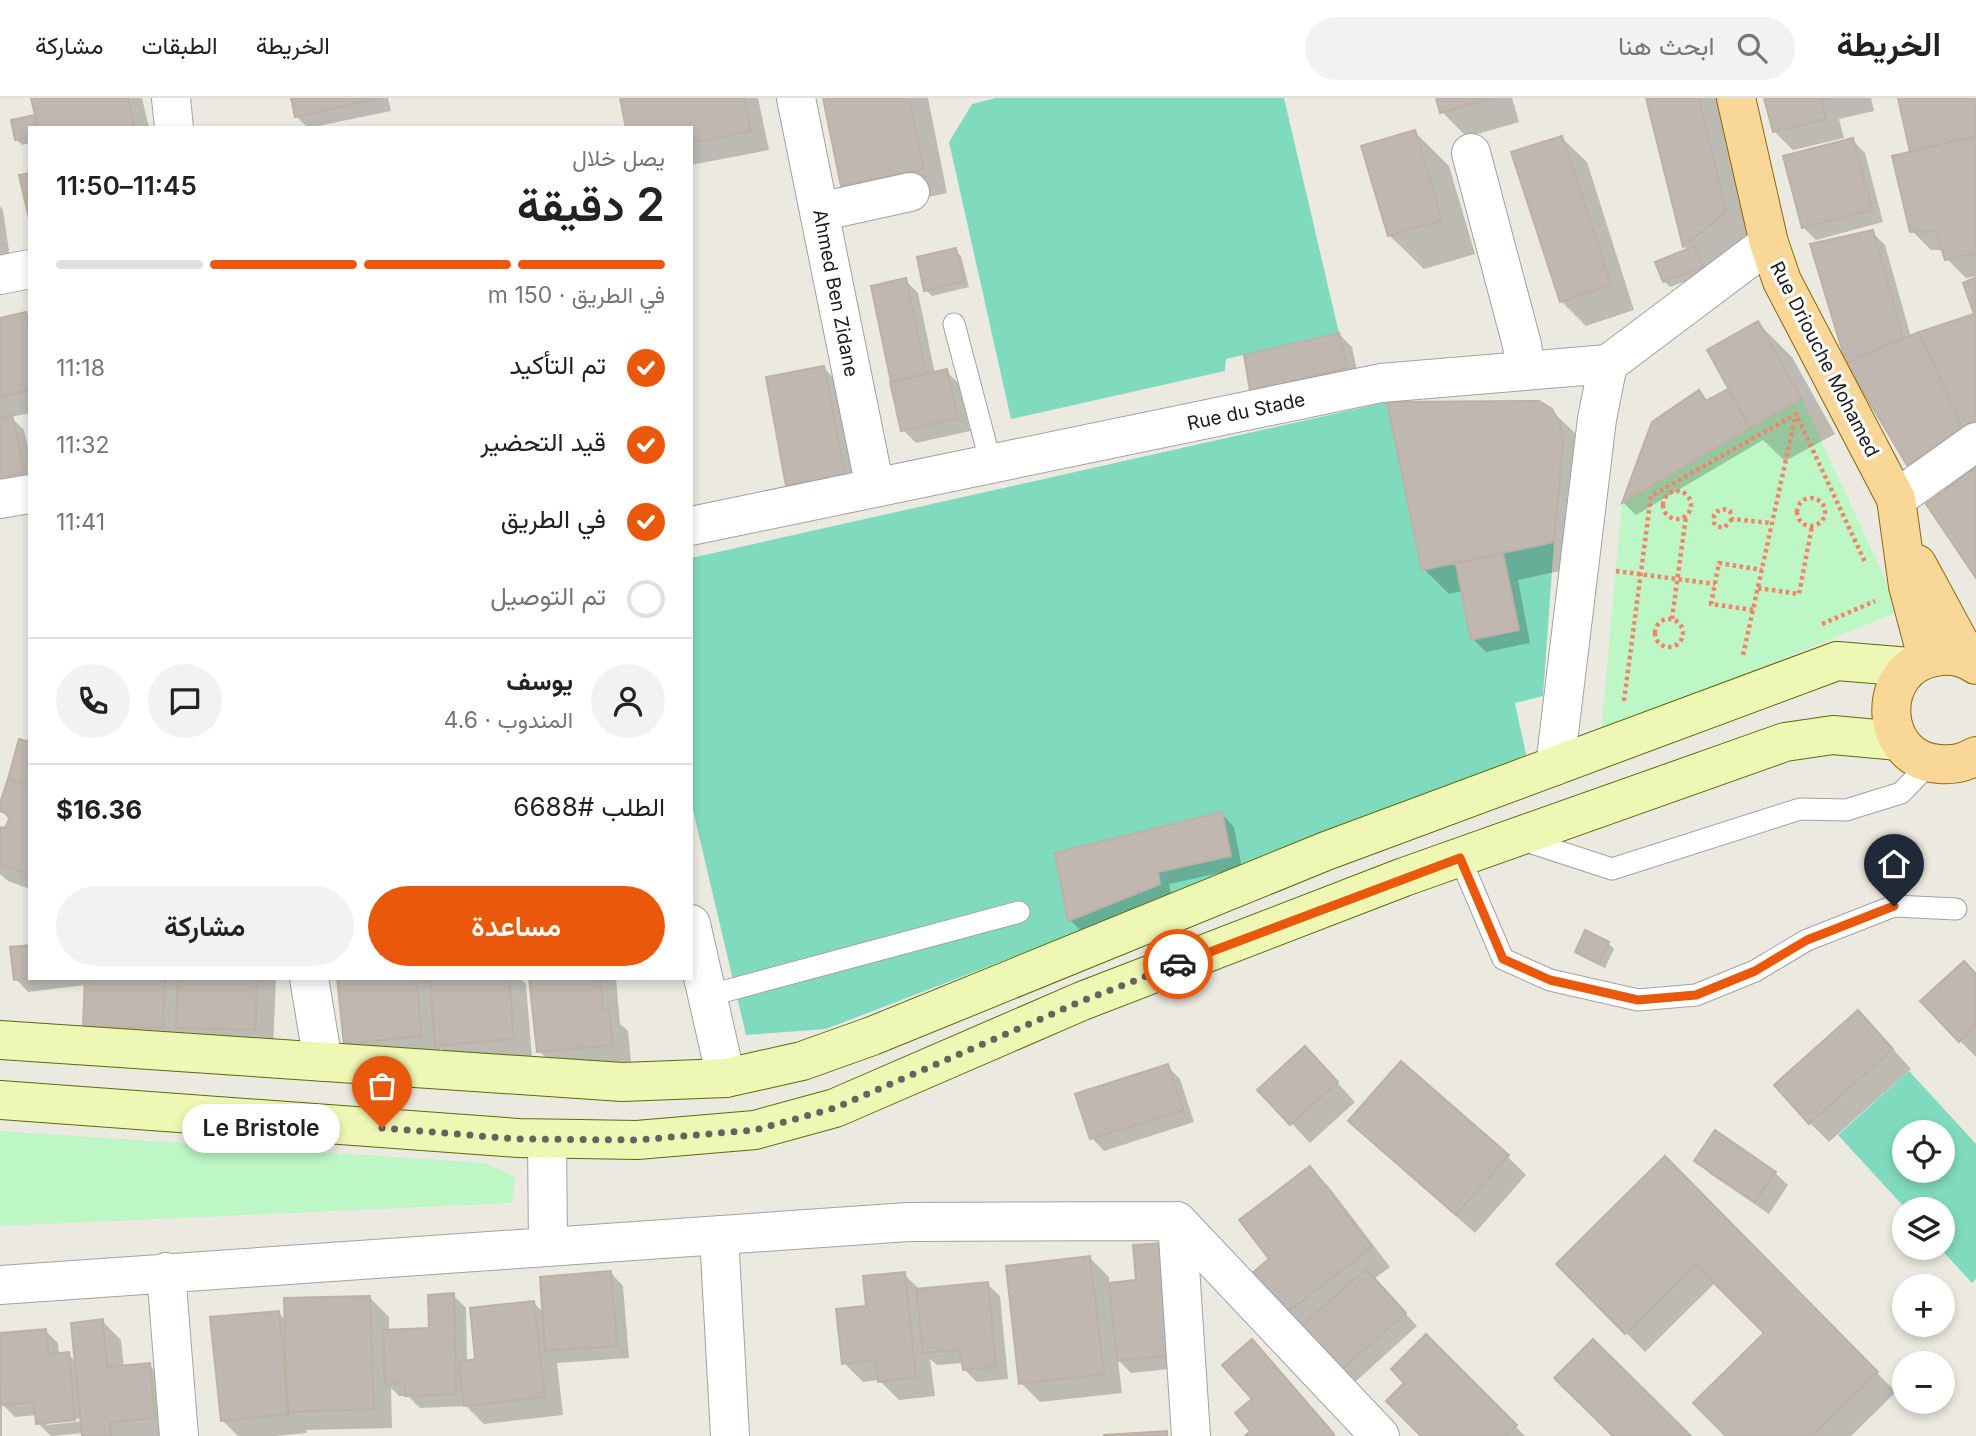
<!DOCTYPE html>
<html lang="ar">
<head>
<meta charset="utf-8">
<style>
	body { margin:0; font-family:Inter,Vazirmatn,sans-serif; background:#f2f2f2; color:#222; direction:rtl; height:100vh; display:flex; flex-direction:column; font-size:26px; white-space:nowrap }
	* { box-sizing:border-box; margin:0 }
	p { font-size:23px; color:#767676 }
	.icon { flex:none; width:38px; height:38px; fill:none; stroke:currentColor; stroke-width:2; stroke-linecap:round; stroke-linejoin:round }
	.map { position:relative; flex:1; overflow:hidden; direction:ltr }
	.details { position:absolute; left:28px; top:28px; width:665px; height:854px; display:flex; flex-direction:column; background:#fff; border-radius:0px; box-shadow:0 4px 10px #0003; direction:rtl }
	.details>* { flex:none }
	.fabs { position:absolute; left:1892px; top:1022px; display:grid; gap:14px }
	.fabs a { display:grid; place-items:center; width:63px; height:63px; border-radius:50%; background:#fff; box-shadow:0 4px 10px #0003; font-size:35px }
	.pin { position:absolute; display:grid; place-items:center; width:60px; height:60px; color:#fff; margin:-72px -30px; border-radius:50% 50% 50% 0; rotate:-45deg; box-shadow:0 0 7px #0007 }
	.pin .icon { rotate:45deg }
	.courier { position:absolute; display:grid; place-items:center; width:70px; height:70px; margin:-35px; border:5px solid #ea580c; border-radius:50%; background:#fff; color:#222; box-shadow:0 2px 9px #0007 }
	.bubble { position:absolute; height:49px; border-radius:24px; background:#fff; box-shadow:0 4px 10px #0003; font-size:23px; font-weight:600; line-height:49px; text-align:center; direction:rtl }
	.summary em { font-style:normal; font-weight:600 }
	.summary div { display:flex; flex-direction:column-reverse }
	.summary { display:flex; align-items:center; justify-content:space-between; height:119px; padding:0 28px }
	h1 { font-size:46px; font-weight:600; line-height:52px }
	.bar { display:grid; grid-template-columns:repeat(4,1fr); gap:10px 7px; align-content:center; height:84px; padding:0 28px }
	.bar i { height:9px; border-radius:5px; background:#e0e0e0 }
	.bar .on { background:#ea580c }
	.bar p { grid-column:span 4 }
	.line { display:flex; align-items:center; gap:18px; padding:0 28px; border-top:2px solid #e0e0e0 }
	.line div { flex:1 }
	.round { display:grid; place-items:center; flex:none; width:74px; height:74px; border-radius:37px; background:#f2f2f2 }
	ol { padding:0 28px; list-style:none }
	li { display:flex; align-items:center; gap:21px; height:77px }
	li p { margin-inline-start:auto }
	li .icon { padding:7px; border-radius:50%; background:#ea580c; color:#fff; stroke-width:4 }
	li:last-child { color:#767676 }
	li i { width:38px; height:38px; border:4px solid #e0e0e0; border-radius:50% }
	.primary-button { display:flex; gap:14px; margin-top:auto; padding:14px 28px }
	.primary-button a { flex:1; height:80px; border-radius:42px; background:#ea580c; color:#fff; font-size:28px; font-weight:600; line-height:80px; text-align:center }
	.primary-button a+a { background:#f2f2f2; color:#222 }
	header { display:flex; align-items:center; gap:42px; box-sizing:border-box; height:98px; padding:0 35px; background:#fff; border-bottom:2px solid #e0e0e0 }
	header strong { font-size:33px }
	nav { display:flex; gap:38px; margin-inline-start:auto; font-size:24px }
	.search { width:490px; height:63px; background:#f2f2f2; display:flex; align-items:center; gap:18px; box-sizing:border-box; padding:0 24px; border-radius:38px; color:#767676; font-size:26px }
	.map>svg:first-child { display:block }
</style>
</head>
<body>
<header>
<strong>الخريطة</strong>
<div class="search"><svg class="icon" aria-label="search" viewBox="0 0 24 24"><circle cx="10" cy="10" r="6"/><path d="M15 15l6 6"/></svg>ابحث هنا</div>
<nav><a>الخريطة</a><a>الطبقات</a><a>مشاركة</a></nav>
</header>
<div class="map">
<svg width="1976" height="1338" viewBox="0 0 1976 1338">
	<rect width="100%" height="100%" fill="#ece9e0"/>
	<!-- park -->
	<path fill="#bdf7c6" d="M1802,301L1900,513L1601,635L1622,405Z
		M0,1033L485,1065L515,1079L512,1105L0,1128Z"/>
	<!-- pitch -->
	<path fill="#80dabe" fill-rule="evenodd" d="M996,0H1284L1339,235L1226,261L1225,273L1011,321L949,44L972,6Z
		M1387,304L1422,472L1554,444L1543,598L1515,605L1527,661L826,931L746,937L691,704V460Z
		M1909,973L1976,1046V1181L1972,1185L1940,1150H1942V1111H1906L1838,1037ZM1942,1034V1073H1904V1034Z"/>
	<!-- shadow -->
	<path fill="#0003" fill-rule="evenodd" d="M33,0H142L149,30H30V45L22,47L16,41L34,19L38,23Z
		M293,0H388L391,13L308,30L297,19Z
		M621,0H758L769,52L691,67V30Z
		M825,0H928L947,95L868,112L843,87Z
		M1438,0H1512L1519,24L1467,39L1442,14Z
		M1648,0H1717L1750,139L1708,175L1670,189L1664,183L1689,153L1684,148Z
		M1766,0H1871L1874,13L1839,21L1844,40L1793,52L1774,33Z
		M1899,0H1976V178L1966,180L1947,161L1944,152H1931L1912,133V55Z
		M1415,34L1449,68L1475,156L1424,171L1389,137Z
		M1562,40L1587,64L1634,212L1586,228L1561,203Z
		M1852,42L1865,55L1883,124L1816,142L1803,129Z
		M0,108L3,112L11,167L0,169Z
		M1872,134L1885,147L1911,239L1976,217V181V352L1927,384L1908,365L1848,264Z
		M955,152L961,158L969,189L932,198L926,192Z
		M905,182L918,195L935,276L946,273L959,286L970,333L916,345L903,332Z
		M26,216L30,220V315L11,319L24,332L30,357V388L0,395V222Z
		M1758,225L1792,259L1835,336L1785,363L1763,342L1636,417L1624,405L1653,325L1699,295L1708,304L1728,293L1733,298Z
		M1339,236L1352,249L1359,282L1252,292Z
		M824,270L843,289L863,395L807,406L788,387Z
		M1551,312L1577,337L1578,469L1518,482L1530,545L1486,554L1473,541L1463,493L1449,496L1424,471Z
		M30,646V791L8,783L0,776V730L7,733L10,723L0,710Z
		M1222,716L1234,729L1242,770L1169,786L1172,799L1083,835L1070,822Z
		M1586,834L1608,845L1614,851L1605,870L1583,859L1577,853Z
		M30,849V880H276L273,951L197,948L182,934V949L104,946L85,927L86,887L28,894L16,881Z
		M1976,877V959L1960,943Z
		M339,880H520L526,886L532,960L456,966L440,950V957L364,965L345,945Z
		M531,880H616L620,926L628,933L631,965L558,972L539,953Z
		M1877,933L1911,971L1829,1044L1810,1025Z
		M1167,968L1180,981L1194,1024L1104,1053L1092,1040Z
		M1324,970L1355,1004L1310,1045L1260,992Z
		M1350,1023L1507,1058L1526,1077L1475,1135Z
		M1665,1061L1896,1294L1851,1338H1728L1767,1235L1716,1184L1645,1254L1558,1166Z
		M1696,1063L1775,1075L1788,1087L1769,1116L1709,1075Z
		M1310,1070L1329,1089L1390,1169L1374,1181L1417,1228L1354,1285L1285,1215L1271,1162Z
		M1090,1160L1109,1179V1186L1188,1269L1131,1275L1118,1262L1122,1295L1040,1304L1021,1285Z
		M611,1175L623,1188L629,1260L557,1265L563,1317L484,1326L466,1308L420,1310L408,1298H399L391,1290L392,1330L306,1332L307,1335L275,1338H238L222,1322L278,1214L286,1223L370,1200L389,1219V1233L431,1232L453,1197L466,1210L467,1264L477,1263L533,1204L544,1215Z
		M904,1176L921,1193L987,1186L1000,1198L1008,1281L977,1284L964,1271L963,1265L937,1267L930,1261L935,1298L899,1302L879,1282L863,1284L844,1265L868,1209Z
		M102,1223L121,1242L124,1270L149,1267L168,1286L173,1338H84V1335L51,1338L38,1325L37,1317L15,1319L2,1306V1338H0V1237L45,1232L58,1245L59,1257L68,1256L77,1265ZM84,1320V1323L47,1327V1323Z
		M1426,1239L1525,1338H1423L1407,1285Z
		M1252,1243L1271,1262L1336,1338H1247L1253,1334Z"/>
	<!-- building -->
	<path fill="#c0b8b0" stroke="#bdb1a3" stroke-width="2" d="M31,0H128L135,30H38Z
		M291,0H380L295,19Z
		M620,0H744L751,33L691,45V30H626Z
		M823,0H909L924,71L841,88Z
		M1436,0H1492L1440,15Z
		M1646,0H1699L1726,114L1683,149Z
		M1764,0H1832L1821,3L1826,21L1773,34Z
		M1898,0H1976V38L1910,54Z
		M35,17L37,30H30V39L15,42L11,22Z
		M1415,32L1442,122L1388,138L1361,48Z
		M1562,38L1611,187L1560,204L1511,54Z
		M1976,38V155L1945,162L1936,133L1910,134L1892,58Z
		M1853,40L1872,112L1802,130L1783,58Z
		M30,75V125L19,77Z
		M1873,132L1903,240L1846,265L1810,146Z
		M1695,148L1703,169L1663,184L1655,164Z
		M956,150L964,183L924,193L917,159Z
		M1976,179V320L1962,330L1919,234L1974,216L1963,185Z
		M906,180L926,276L891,284L871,188Z
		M26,214L30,230V292L0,299V220Z
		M1758,223L1802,301L1750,330L1707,252Z
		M1919,234L1962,330L1907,367L1846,265Z
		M1339,235L1347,270L1250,293L1244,257Z
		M824,268L845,377L786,388L766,279Z
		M947,271L958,320L901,333L890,284Z
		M1728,291L1750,330L1622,405L1652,324L1699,292L1706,303Z
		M1527,303H1539L1552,311L1560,325L1563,344L1554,444L1422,472L1387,304Z
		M12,317L25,374L0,379V320Z
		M1976,369V480L1926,406Z
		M1503,455L1519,532L1471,542L1456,466Z
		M19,641L30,644V687L8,681Z
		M8,681L30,687V776L0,766V729L5,730L11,717L0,713V705Z
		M1222,714L1231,758L1158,774L1160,786L1068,823L1055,755Z
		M1585,832L1609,844L1599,866L1575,854Z
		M30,847V880L14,882L10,849Z
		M1964,863L1976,876V928L1959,944L1920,903Z
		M85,880H165L163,930L83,928Z
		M178,880H257L255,932L176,930Z
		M337,880H416L422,938L344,946Z
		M430,880H509L514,941L435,948Z
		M529,880H600L603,912H609L613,947L537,954Z
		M1858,912L1893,951L1809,1026L1774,987Z
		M1305,948L1338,984L1290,1027L1257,992Z
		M1401,963L1509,1057L1456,1117L1348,1023Z
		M1168,966L1183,1012L1090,1041L1075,996Z
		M1715,1032L1776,1074L1755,1104L1694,1063Z
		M1665,1058L1878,1274L1812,1338H1726L1693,1305L1764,1235L1696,1167L1625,1236L1556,1166Z
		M1310,1068L1372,1149L1284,1217L1252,1175L1269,1161L1239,1122Z
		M1166,1145L1176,1257L1117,1263L1109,1185L1136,1182L1133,1147Z
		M1090,1158L1104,1276L1019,1286L1006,1168Z
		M1366,1171L1406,1215L1340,1273L1300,1229Z
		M611,1173L617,1248L545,1253L540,1179Z
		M905,1174L916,1279L878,1284L875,1262L842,1266L836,1211L866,1208L863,1178Z
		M988,1184L996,1269L963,1272L960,1252L923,1255L916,1191Z
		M454,1195L456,1296L405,1298V1286H385L383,1232L429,1230L428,1197Z
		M370,1198L374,1311L287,1314L284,1200Z
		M534,1203L545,1299L464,1308L458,1264L475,1261L470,1210Z
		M279,1213L289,1316L221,1323L210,1219Z
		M103,1221L107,1269L150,1265L155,1320L110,1324L111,1338H82L71,1225Z
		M46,1231L48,1256L69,1254L75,1322L36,1326L34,1304L1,1307L0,1235Z
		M1426,1236L1517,1327L1506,1338H1421L1386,1303L1404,1285L1391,1271Z
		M1252,1241L1334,1336L1331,1338H1245L1250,1333L1235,1315L1252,1301L1222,1267Z
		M1593,1241L1691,1338H1613L1554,1280Z
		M1167,1333V1338H1104V1337Z"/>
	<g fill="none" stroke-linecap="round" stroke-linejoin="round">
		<!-- service casing -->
		<g stroke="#a2a2a2" stroke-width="23">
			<path id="service" d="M954,226L991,366
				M1517,740L1612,771L1800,711L1846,712L1901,695L1930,665
				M1460,760L1503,861L1550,882L1638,902L1696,897L1755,873L1807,842L1894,808L1956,811
				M707,898L1019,814"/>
		</g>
		<!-- minor casing -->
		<g stroke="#a2a2a2" stroke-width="40">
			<path id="minor" d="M171,0L174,30
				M796,0L875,390
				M1471,55L1522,247L1526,273
				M819,114L910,94
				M0,177L30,171
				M0,401L30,396
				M1896,401L1976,344
				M691,428L1381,285L1608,266L1769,145
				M1555,668L1597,321L1608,266
				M691,826L726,980
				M309,880L323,964
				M547,1041L548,1148
				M1177,1123L1191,1338
				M719,1137L730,1338
				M166,1174L179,1338
				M0,1187L908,1124L1177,1123L1380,1338"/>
		</g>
		<!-- secondary casing -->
		<g stroke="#596c08" stroke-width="40">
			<path id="secondary" d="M0,942L622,984L726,980L802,963L872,938L1326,753L1837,563L1910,569
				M0,1002L518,1040L637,1042L755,1032L835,1010L1082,903L1404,779L1785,644L1833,637L1899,643"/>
		</g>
		<!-- primary casing -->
		<g stroke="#8d6a04" stroke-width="40">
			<path id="primary" d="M1736,0L1769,145L1782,183L1896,401L1908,488L1927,560
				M1917,466L1969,562
				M1976,567C1963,558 1950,556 1935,559C1874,569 1878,663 1940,666C1954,667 1964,665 1976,658"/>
		</g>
		<!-- path -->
		<path stroke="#f58269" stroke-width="4.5" stroke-dasharray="3.5 3.5" stroke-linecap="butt" d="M1663 407a14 14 0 1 1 28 0a14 14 0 1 1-28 0Z
			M1797 414a14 14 0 1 1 28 0a14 14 0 1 1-28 0Z
			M1732,421L1725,429H1718L1714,425V417C1719,411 1722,410 1730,413L1732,421L1772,425
			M1616,473L1715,486
			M1758,490L1799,496L1812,428
			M1753,512L1711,506L1719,465L1762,472
			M1655 535a14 14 0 1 1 28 0a14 14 0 1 1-28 0Z
			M1672,521L1686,418
			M1822,526L1875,503
			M1743,557L1796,316
			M1624,603L1651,398L1796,316L1865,464"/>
		<!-- service -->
		<use href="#service" stroke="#fff" stroke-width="21"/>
		<!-- minor -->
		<use href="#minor" stroke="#fff" stroke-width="38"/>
		<!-- secondary -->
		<use href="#secondary" stroke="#eef7b4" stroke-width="38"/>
		<!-- primary -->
		<use href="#primary" stroke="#f8d799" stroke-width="38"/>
	</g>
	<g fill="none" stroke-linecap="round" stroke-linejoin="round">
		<!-- done -->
		<path stroke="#646360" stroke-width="7" stroke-dasharray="0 12.6" d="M382,1030L518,1041L637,1042L755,1032L835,1010L1082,903L1178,866"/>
		<!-- route -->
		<path stroke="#ea580c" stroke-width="9" d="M1178,866L1460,760L1503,861L1550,882L1638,902L1696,897L1755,873L1807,842L1894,808"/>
	</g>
	<g text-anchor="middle" stroke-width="6" stroke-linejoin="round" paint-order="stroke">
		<!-- street labels -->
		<g font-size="19" fill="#1b1b1b" stroke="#fff">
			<text transform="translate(836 195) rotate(79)" y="7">Ahmed Ben Zidane</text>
			<text transform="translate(1825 261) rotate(63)" y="7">Rue Driouche Mohamed</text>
			<text transform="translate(1246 313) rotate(-12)" y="7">Rue du Stade</text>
		</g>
	</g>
</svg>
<div class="fabs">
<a><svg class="icon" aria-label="locate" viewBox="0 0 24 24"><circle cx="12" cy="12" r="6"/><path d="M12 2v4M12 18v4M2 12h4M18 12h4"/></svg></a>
<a><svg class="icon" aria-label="layers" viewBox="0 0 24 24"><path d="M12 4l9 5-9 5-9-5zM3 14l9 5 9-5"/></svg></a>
<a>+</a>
<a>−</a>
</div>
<div class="pin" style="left:382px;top:1030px;background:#ea580c"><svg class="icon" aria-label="bag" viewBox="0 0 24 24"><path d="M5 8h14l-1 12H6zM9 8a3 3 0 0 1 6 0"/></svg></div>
<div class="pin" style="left:1894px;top:808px;background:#1f2937"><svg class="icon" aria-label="home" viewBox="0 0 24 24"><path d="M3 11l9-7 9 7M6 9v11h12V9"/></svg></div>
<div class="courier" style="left:1178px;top:866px"><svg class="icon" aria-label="car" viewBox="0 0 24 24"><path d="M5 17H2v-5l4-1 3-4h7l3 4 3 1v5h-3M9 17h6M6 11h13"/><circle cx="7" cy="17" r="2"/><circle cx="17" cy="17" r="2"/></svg></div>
<div class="bubble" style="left:182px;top:1006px;width:158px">Le Bristole</div>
<section class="details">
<div class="summary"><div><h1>2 دقيقة</h1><p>يصل خلال</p></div><em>11:45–11:50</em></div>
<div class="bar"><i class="on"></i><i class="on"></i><i class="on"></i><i></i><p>في الطريق · 150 m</p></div>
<ol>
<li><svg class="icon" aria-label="check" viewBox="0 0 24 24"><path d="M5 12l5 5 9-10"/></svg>تم التأكيد<p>11:18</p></li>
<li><svg class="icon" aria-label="check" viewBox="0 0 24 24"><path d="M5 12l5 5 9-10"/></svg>قيد التحضير<p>11:32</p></li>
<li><svg class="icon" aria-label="check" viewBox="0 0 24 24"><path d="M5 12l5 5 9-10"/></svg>في الطريق<p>11:41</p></li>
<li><i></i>تم التوصيل</li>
</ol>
<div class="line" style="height:126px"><a class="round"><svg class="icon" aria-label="person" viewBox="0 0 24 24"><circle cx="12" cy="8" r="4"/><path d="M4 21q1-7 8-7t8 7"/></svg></a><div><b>يوسف</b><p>المندوب · 4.6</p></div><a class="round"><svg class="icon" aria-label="chat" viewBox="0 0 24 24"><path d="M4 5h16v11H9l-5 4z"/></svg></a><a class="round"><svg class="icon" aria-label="phone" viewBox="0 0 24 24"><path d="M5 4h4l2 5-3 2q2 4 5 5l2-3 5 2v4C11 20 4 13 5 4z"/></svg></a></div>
<div class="line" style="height:91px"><div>الطلب #6688</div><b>$16.36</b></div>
<div class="primary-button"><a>مساعدة</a><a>مشاركة</a></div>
</section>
</div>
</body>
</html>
